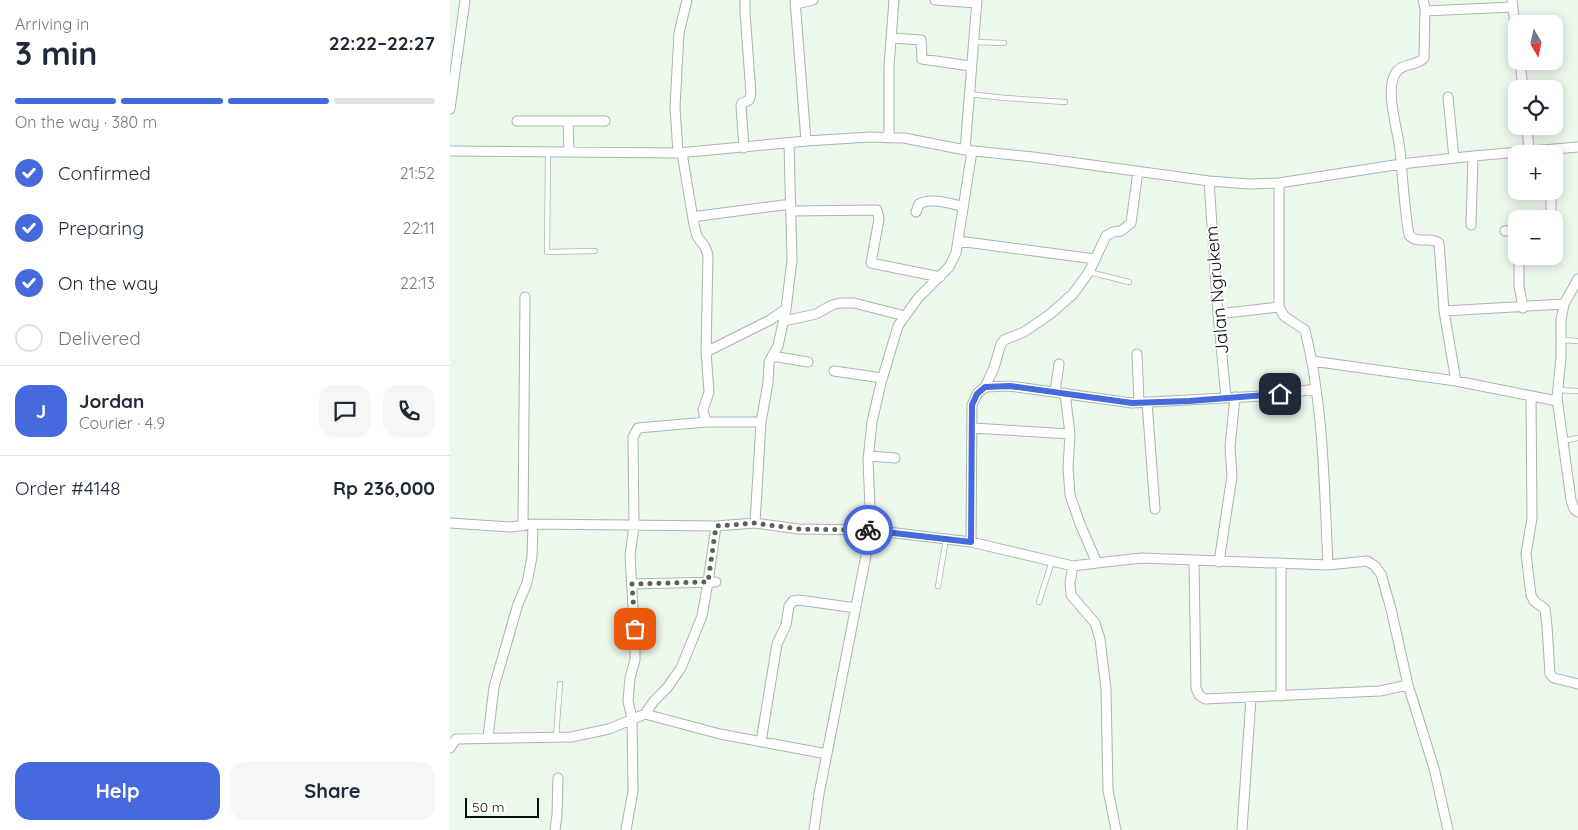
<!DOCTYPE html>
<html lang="en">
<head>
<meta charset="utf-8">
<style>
	body { margin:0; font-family:Quicksand,sans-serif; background:#f6f6f7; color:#1f2937; height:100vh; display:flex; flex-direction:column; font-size:19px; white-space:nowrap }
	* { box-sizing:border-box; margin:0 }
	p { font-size:16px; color:#747a83 }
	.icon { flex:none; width:28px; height:28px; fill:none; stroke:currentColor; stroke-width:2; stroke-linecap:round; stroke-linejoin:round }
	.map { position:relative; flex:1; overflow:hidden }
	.details { display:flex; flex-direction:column; background:#fff; width:450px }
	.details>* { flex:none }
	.needle { width:32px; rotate:171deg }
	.controls { position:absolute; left:1058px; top:15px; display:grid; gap:10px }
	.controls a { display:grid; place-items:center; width:55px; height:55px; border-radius:10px; background:#fff; box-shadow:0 2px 12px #0003; font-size:25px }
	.scale { position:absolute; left:15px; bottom:12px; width:74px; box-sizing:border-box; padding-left:5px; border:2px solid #0b0f0b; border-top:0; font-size:14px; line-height:18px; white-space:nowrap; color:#0b0f0b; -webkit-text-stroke:4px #fff; paint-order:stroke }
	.pin { position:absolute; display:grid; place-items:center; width:42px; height:42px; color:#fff; margin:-21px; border-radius:10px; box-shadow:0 2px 8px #0006 }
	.courier { position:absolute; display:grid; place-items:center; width:50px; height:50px; margin:-25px; border:4px solid #466add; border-radius:50%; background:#fff; color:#222; box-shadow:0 1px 6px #0007 }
	.head em { font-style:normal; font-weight:700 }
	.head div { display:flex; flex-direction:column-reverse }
	.head { display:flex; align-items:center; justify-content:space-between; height:85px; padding:0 15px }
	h1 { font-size:32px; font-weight:700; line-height:38px }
	.bar { display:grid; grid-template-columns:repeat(4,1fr); gap:8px 5px; align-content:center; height:60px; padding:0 15px }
	.bar i { height:6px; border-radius:4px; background:#e0e1e3 }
	.bar .current { background:#466add }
	.bar p { grid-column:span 4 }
	.line { display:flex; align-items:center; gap:12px; padding:0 15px; border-top:1px solid #e0e1e3 }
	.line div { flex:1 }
	.round { display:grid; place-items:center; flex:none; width:52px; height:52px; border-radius:15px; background:#f6f6f7 }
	ol { padding:0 15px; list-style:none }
	li { display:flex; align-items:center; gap:15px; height:55px }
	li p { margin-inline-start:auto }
	li .icon { padding:5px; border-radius:50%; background:#466add; color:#fff; stroke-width:4 }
	li:last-child { color:#747a83 }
	li i { width:28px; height:28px; border:2px solid #e0e1e3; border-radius:50% }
	.cta { display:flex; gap:10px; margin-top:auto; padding:10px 15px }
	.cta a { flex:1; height:58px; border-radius:15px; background:#466add; color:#fff; font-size:20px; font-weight:700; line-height:58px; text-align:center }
	.cta a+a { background:#f6f6f7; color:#1f2937 }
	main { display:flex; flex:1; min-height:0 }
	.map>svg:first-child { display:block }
</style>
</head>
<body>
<main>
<section class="details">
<div class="head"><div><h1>3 min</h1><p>Arriving in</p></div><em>22:22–22:27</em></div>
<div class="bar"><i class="current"></i><i class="current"></i><i class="current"></i><i></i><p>On the way · 380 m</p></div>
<ol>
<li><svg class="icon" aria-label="check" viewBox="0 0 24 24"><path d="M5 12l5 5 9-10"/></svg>Confirmed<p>21:52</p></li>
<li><svg class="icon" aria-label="check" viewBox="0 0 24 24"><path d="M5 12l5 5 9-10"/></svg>Preparing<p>22:11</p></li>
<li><svg class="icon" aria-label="check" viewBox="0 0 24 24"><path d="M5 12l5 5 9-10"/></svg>On the way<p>22:13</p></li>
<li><i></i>Delivered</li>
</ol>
<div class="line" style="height:90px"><b class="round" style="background:#466add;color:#fff">J</b><div><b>Jordan</b><p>Courier · 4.9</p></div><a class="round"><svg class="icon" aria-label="chat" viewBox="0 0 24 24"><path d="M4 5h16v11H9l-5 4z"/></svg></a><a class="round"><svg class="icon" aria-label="phone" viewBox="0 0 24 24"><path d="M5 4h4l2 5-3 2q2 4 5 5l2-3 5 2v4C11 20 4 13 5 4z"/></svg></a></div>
<div class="line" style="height:65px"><div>Order #4148</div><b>Rp 236,000</b></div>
<div class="cta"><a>Help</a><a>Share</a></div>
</section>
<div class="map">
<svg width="1128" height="830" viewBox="0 0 1128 830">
	<rect width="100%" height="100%" fill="#ebf8eb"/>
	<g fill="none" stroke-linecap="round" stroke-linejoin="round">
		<!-- service casing -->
		<g stroke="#aab6ab" stroke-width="6">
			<path id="service" d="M524,42L554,43
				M519,94L555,98L615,102
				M98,152L97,252L145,251
				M639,272L679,282
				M1111,340L1128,341
				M1107,390L1128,391
				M1113,441L1128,438
				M488,586L496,539
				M589,602L602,561
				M106,737L110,684"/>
		</g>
		<!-- minor casing -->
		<g stroke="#aab6ab" stroke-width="11">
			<path id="minor" d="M345,0L356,141
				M485,0L526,3
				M973,0L975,8L974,58C966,67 952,62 945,74C935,92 948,131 950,150C953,179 954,207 959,235C968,245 980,236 989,243L994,311L1006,381
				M1062,0L1066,34
				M346,4L363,0
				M975,11L1063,7
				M441,38L471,40L472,59L520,66
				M1070,61L1073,89
				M998,97L1004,158
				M0,109L15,0
				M67,121H155
				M118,121L119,152
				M1077,126L1079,151
				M439,138V66L444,0
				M294,148L291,106L292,103L299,100L301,94L295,12V0
				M515,150L527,0
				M0,151L228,153L356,141L420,137L454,138L515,150L583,157L759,181L800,184L829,183L951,164L1023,156L1128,147
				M228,153L225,107L229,33L237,0
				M232,153L244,225L247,236L255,247L258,255L256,352L259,392L253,410L256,422H311
				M759,181L768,314L776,398
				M829,183V307L834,316L855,330C874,407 874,486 878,565
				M342,211L427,210L429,219L421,263L490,277
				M466,212L469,204C481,197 500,204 513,206
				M243,219L249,216L341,204
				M1101,219V191
				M1021,225L1023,156
				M1055,231L1066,230
				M508,241L645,259
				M1069,256V286L1073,308
				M1128,279L1114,304L1111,320V357L1107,398L1121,500L1124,509L1128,512
				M994,311L1114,304
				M768,314L829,307
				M334,321L366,314L382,305L390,303H404L455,316
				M256,352L320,320L336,309
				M687,354L689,402
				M322,356L358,362
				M862,361L1006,381L1107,401
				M384,371L432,378
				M535,387L560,386L682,403L812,396L866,389
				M605,392L609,364
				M615,393L620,434L618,468L620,495L630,524L647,563L691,558L878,565L917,561L925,566L931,574L941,609L958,685L984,768L998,830
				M1081,396L1082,518L1076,554L1081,595L1084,601L1095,609L1097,626L1100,674L1104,678L1128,684
				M697,402L705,509
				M522,428L620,434
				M419,456L445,458
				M0,523L60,527L83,524L266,526L305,523L348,529L421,530L521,542L623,566L647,563
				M305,523L311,422L318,383L319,362L328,346L336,309L342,260L339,144
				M73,526L75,297
				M521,542L522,405L527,394L535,387L544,368L551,344L554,340L574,332L599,315L623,294L639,272L656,236L663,232L671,231L681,223L688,171
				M744,561L746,688L749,695L755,699L930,691L958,685
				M769,562L782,476L780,447L785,397
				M831,563V696
				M623,566L620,583L621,595L645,623L650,639L656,689L658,790L666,830
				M182,584L266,582
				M195,714L270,734L377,754
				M38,737L44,687L68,604L77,583L82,557L83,524
				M311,742L327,644L336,625L339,606L343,601L349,600L406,608
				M0,748L6,739L121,737L159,729L195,714L204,701L217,688L231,668L252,616L258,582L266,526
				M105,830L107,815L108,778
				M176,830L183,791L182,719L178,701L180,678L185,660V642L180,556L184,526L183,437L188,428L256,422
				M364,830L369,794L421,530L418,460L422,422L431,383L448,326L468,298L499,267L506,253L522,151
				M792,830L801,698"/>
		</g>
		<!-- service -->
		<use href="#service" stroke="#fff" stroke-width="4.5"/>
		<!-- minor -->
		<use href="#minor" stroke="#fff" stroke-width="9"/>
	</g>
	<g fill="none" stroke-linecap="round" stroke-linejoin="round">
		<!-- done -->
		<path stroke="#596159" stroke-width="5" stroke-dasharray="0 9" d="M185,629L182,584L258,582L266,526L305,523L348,529L418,530"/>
		<!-- route -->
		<path stroke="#466add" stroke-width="6" d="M418,530L521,542L522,405L527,394L535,387L560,386L682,403L739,401L830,394"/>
	</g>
	<g text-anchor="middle" stroke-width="4" stroke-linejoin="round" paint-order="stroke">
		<!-- street labels -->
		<g font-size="18" fill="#0b0f0b" stroke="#fff">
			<text transform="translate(767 290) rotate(-95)" y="6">Jalan Ngrukem</text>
		</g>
	</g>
</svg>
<div class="controls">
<a><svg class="needle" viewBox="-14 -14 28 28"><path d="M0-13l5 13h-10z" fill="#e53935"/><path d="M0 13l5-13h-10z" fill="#747a83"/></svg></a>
<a><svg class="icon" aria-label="locate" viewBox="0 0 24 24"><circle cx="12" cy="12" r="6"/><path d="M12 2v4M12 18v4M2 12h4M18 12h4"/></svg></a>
<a>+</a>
<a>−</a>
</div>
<div class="scale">50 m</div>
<div class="pin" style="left:185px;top:629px;background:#ea580c"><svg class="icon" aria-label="bag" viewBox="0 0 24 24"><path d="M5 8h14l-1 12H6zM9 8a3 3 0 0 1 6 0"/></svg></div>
<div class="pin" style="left:830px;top:394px;background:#1f2937"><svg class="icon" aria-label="home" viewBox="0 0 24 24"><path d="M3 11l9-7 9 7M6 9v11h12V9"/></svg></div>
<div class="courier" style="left:418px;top:530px"><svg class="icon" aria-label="bike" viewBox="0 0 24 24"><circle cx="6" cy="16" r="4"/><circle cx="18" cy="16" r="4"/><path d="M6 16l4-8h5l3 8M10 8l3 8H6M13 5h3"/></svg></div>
</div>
</main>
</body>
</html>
